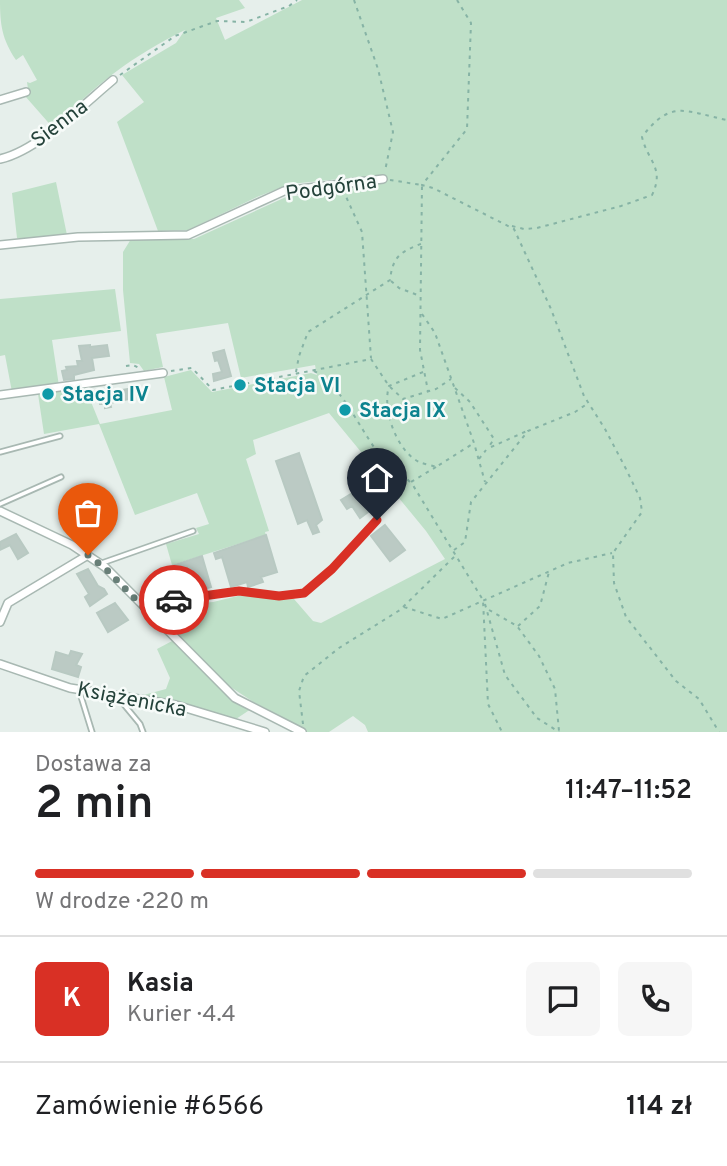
<!DOCTYPE html>
<html lang="pl">
<head>
<meta charset="utf-8">
<style>
	body { margin:0; font-family:Overpass,sans-serif; background:#f6f6f6; color:#202124; height:100vh; display:flex; flex-direction:column; font-size:26px; white-space:nowrap }
	* { box-sizing:border-box; margin:0 }
	p { font-size:23px; color:#757577 }
	.icon { flex:none; width:38px; height:38px; fill:none; stroke:currentColor; stroke-width:2; stroke-linecap:round; stroke-linejoin:round }
	.map { position:relative; height:732px; overflow:hidden }
	.side { display:flex; flex-direction:column; background:#fff; flex:1 }
	.side>* { flex:none }
	.pin { position:absolute; display:grid; place-items:center; width:60px; height:60px; color:#fff; margin:-72px -30px; border-radius:50% 50% 50% 0; rotate:-45deg; box-shadow:0 0 7px #0007 }
	.pin .icon { rotate:45deg }
	.courier { position:absolute; display:grid; place-items:center; width:70px; height:70px; margin:-35px; border:5px solid #d93025; border-radius:50%; background:#fff; color:#222; box-shadow:0 2px 9px #0007 }
	.headline em { font-style:normal; font-weight:600 }
	.headline div { display:flex; flex-direction:column-reverse }
	.headline { display:flex; align-items:center; justify-content:space-between; height:119px; padding:0 35px }
	h1 { font-size:46px; font-weight:600; line-height:52px }
	.bar { display:grid; grid-template-columns:repeat(4,1fr); gap:10px 7px; align-content:center; height:84px; padding:0 35px }
	.bar i { height:9px; border-radius:5px; background:#e0e0e0 }
	.bar .current { background:#d93025 }
	.bar p { grid-column:span 4 }
	.line { display:flex; align-items:center; gap:18px; padding:0 35px; border-top:2px solid #e0e0e0 }
	.line div { flex:1 }
	.round { display:grid; place-items:center; flex:none; width:74px; height:74px; border-radius:10px; background:#f6f6f6 }
	.map>svg:first-child { display:block }
</style>
</head>
<body>
<div class="map">
<svg width="727" height="732" viewBox="0 0 727 732">
	<rect width="100%" height="100%" fill="#e6efeb"/>
	<!-- green -->
	<path fill="#bfe0c8" d="M0,0H239L245,8L216,18L225,40L302,0H727V732H368L365,725L353,716L329,732H306L290,721L255,703L226,684L152,608L213,602L242,595L279,600L294,599L313,621L321,623L445,559L426,531L329,413L253,440L256,454L246,459L269,531L265,532L266,535L172,565L166,544L199,534L196,528L209,524L197,493L135,515L99,424L44,434L38,394L85,387L100,424L172,410L164,377L191,370L212,392L311,373L317,375L315,365L241,378L228,323L156,334L163,367L144,371L139,364L130,363L123,290V252L131,239H194L286,197L351,190L360,177L290,184L257,197L188,230L158,231L117,122L144,102L122,75L176,43L185,30C137,53 89,88 54,129L25,96L28,89L27,82L30,83L37,80L23,55L16,60C2,39 0,25 0,0Z
		M56,182L67,235L28,239L17,238L12,193Z
		M115,289L121,331L52,340L59,386L12,392L5,355L0,356V299Z
		M174,640L251,709L236,719L195,708L136,697L166,689L170,678L157,649Z"/>
	<!-- building -->
	<path fill="#bbcac4" stroke="#b8c9c2" stroke-width="2" d="M90,345V347L107,345L109,356L92,358L94,370L74,375V379L64,380L62,371L67,370L66,367L78,366L77,361H82L79,346Z
		M224,350L231,376L214,381L213,374L222,372L218,360L215,361L213,353Z
		M128,389H132L134,398L110,403L111,407L105,408V404H100L98,394Z
		M299,453L322,520L316,525L319,532L313,534L307,520L298,524L276,461Z
		M354,492L368,512L360,518L352,506L347,509L341,500Z
		M385,525L405,550L390,561L371,536Z
		M16,534L28,553L18,559L10,545L0,550V542Z
		M266,535L277,572L261,577L263,582L248,587L247,582L231,587L222,557L216,559L214,553Z
		M202,556L211,587L193,592L192,588L179,593L177,586L170,589L163,569Z
		M88,569L98,586L104,589L107,594L90,606L85,597L89,594L77,574Z
		M115,603L128,620L108,632L97,613Z
		M71,651L82,654L76,665L81,667L78,677L52,669L56,652L69,656Z"/>
	<g fill="none" stroke-linecap="round" stroke-linejoin="round">
		<!-- lane casing -->
		<g stroke="#a8b8b2" stroke-width="7">
			<path id="lane" d="M0,452L60,436
				M0,504L61,477
				M102,563L193,531
				M147,608L154,603L239,591L279,596L304,593L332,569L377,520
				M79,690L92,732
				M120,696L121,701L140,724L143,732"/>
		</g>
		<!-- street casing -->
		<g stroke="#a8b8b2" stroke-width="10">
			<path id="street" d="M0,100L26,92
				M0,159C37,151 84,104 113,80
				M0,245L78,237L188,235L284,191L383,179
				M0,395L163,373
				M0,511L72,545L105,567L235,698L302,732
				M0,622L8,603L88,555
				M0,664L70,688L176,705L265,732"/>
		</g>
		<!-- path -->
		<path stroke="#86b3a5" stroke-width="2" stroke-dasharray="3.5 5" stroke-linecap="butt" d="M354,0L378,69L393,132L385,171
			M457,0L471,23L467,129L422,185L433,188L514,229L551,309L584,396L605,429L626,469L640,498L642,512L613,553L614,583L626,617L676,681L699,699L719,732
			M120,75L175,36L217,21L246,22L289,6L297,0
			M390,180L422,185L420,350L428,391
			M343,190L362,232L371,358
			M512,226L524,229L537,228L621,206L652,195C665,168 648,162 642,137C671,98 687,112 727,120
			M391,281L399,288L420,296
			M422,314L435,333L474,443L485,482
			M126,366L133,365L139,368
			M171,371L192,368L213,390L371,359L389,386L403,399L436,389L451,379
			M314,371C338,382 359,426 374,447C384,460 399,471 410,482
			M296,372L299,356L308,332L390,280C393,255 401,252 423,243
			M423,372L389,386C382,409 396,450 419,462C424,464 431,465 436,467L474,443
			M455,388L470,402L494,439L488,448
			M491,447L527,431
			M479,459L486,450
			M436,467L411,482L483,600L488,704L502,732
			M454,550L465,542L471,502L528,431L575,412L587,404
			M485,604L505,675L537,718L559,732
			M404,607L442,619L568,563L612,553
			M489,610L517,626L539,656L555,689L559,731
			M518,626L540,606L549,572
			M303,724L299,691L304,676L339,648L400,610L455,556"/>
		<!-- lane -->
		<use href="#lane" stroke="#fff" stroke-width="3.5"/>
		<!-- street -->
		<use href="#street" stroke="#fff" stroke-width="7"/>
	</g>
	<g fill="none" stroke-linecap="round" stroke-linejoin="round">
		<!-- done -->
		<path stroke="#687f78" stroke-width="7" stroke-dasharray="0 12.6" d="M88,555L105,568L145,609L154,603L174,600"/>
		<!-- route -->
		<path stroke="#d93025" stroke-width="9" d="M174,600L239,591L279,596L304,593L332,569L377,520"/>
	</g>
	<!-- markers -->
	<g fill="#0f9aa8" stroke="#f7fbf9" stroke-width="2.5">
		<circle cx="240" cy="385" r="7"/>
		<circle cx="48" cy="394" r="7"/>
		<circle cx="345" cy="410" r="7"/>
	</g>
	<g text-anchor="middle" stroke-width="5" stroke-linejoin="round" paint-order="stroke">
		<!-- street labels -->
		<g font-size="21" fill="#24423a" stroke="#f7fbf9">
			<text transform="translate(59 123) rotate(-37)" y="7">Sienna</text>
			<text transform="translate(331 187) rotate(-8)" y="7">Podgórna</text>
			<text transform="translate(132 699) rotate(11)" y="7">Książenicka</text>
		</g>
		<!-- culture labels -->
		<g font-size="21" font-weight="bold" fill="#0d838f" stroke="#f7fbf9" text-anchor="start">
			<text x="254" y="392">Stacja VI</text>
			<text x="62" y="401">Stacja IV</text>
			<text x="359" y="417">Stacja IX</text>
		</g>
	</g>
</svg>
<div class="pin" style="left:88px;top:555px;background:#ea580c"><svg class="icon" aria-label="bag" viewBox="0 0 24 24"><path d="M5 8h14l-1 12H6zM9 8a3 3 0 0 1 6 0"/></svg></div>
<div class="pin" style="left:377px;top:520px;background:#1f2937"><svg class="icon" aria-label="home" viewBox="0 0 24 24"><path d="M3 11l9-7 9 7M6 9v11h12V9"/></svg></div>
<div class="courier" style="left:174px;top:600px"><svg class="icon" aria-label="car" viewBox="0 0 24 24"><path d="M5 17H2v-5l4-1 3-4h7l3 4 3 1v5h-3M9 17h6M6 11h13"/><circle cx="7" cy="17" r="2"/><circle cx="17" cy="17" r="2"/></svg></div>
</div>
<section class="side">
<div class="headline"><div><h1>2 min</h1><p>Dostawa za</p></div><em>11:47–11:52</em></div>
<div class="bar"><i class="current"></i><i class="current"></i><i class="current"></i><i></i><p>W drodze · 220 m</p></div>
<div class="line" style="height:126px"><b class="round" style="background:#d93025;color:#fff">K</b><div><b>Kasia</b><p>Kurier · 4.4</p></div><a class="round"><svg class="icon" aria-label="chat" viewBox="0 0 24 24"><path d="M4 5h16v11H9l-5 4z"/></svg></a><a class="round"><svg class="icon" aria-label="phone" viewBox="0 0 24 24"><path d="M5 4h4l2 5-3 2q2 4 5 5l2-3 5 2v4C11 20 4 13 5 4z"/></svg></a></div>
<div class="line" style="height:91px"><div>Zamówienie #6566</div><b>114 zł</b></div>
</section>
</body>
</html>
